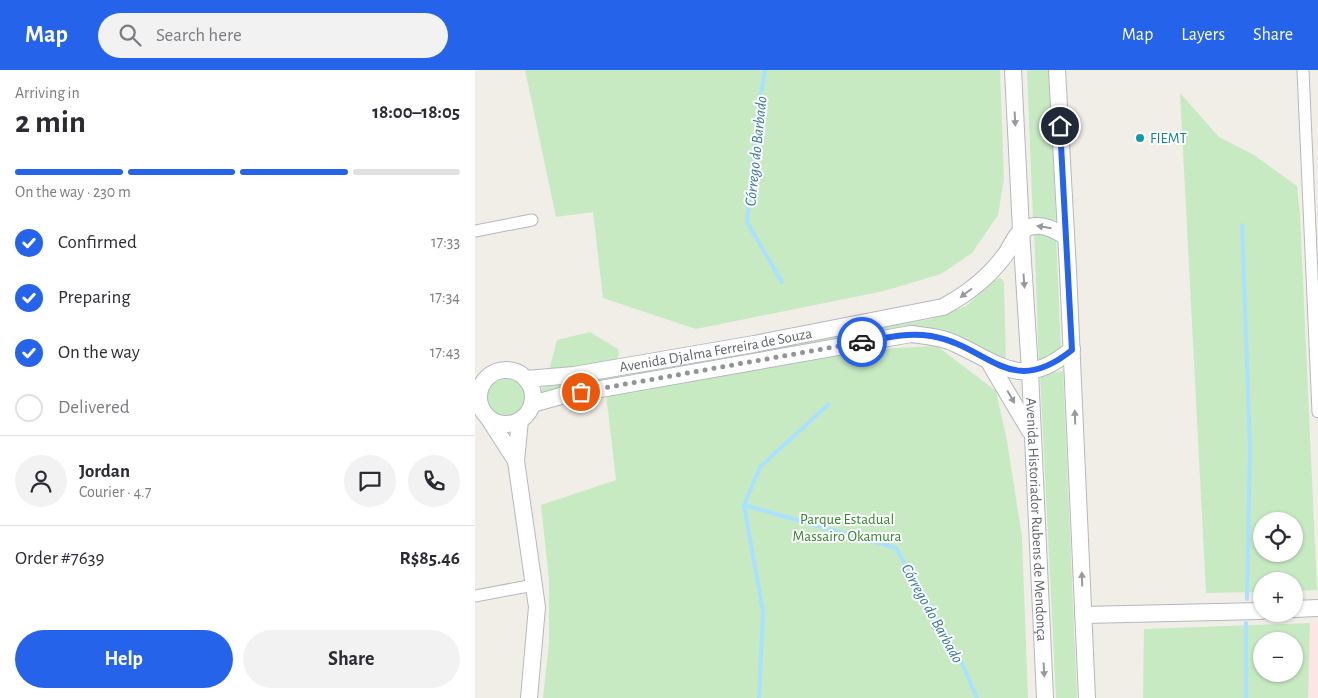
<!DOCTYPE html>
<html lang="en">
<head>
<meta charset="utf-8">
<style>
	body { margin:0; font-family:"Alegreya Sans",sans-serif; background:#f2f2f3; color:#2b2b33; height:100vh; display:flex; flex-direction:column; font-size:19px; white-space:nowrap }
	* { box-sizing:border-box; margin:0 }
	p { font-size:16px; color:#7c7c81 }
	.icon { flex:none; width:28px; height:28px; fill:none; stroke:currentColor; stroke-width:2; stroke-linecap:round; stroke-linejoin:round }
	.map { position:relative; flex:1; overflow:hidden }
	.sheet { display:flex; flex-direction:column; background:#fff; width:475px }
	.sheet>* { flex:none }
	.tools { position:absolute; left:778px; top:442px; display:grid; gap:10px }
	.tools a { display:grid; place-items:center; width:50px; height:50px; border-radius:50%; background:#fff; box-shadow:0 1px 4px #0004; font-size:25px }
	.pin { position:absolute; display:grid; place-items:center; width:42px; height:42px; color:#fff; margin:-21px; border:2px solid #fff; border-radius:50%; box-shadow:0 1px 5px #0007 }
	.courier { position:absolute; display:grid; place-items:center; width:50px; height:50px; margin:-25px; border:4px solid #2563eb; border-radius:50%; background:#fff; color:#222; box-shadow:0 1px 6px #0007 }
	.overview em { font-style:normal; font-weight:600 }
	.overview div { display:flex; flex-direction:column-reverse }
	.overview { display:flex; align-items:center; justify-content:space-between; height:85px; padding:0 15px }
	h1 { font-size:32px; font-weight:600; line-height:38px }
	.bar { display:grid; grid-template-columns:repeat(4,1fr); gap:8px 5px; align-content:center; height:60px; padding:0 15px }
	.bar i { height:6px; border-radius:4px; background:#e1e1e2 }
	.bar .selected { background:#2563eb }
	.bar p { grid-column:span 4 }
	.line { display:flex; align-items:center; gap:12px; padding:0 15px; border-top:1px solid #e1e1e2 }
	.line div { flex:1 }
	.round { display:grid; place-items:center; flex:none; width:52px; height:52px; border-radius:26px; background:#f2f2f3 }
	ol { padding:0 15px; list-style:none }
	li { display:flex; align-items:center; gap:15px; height:55px }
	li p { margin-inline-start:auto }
	li .icon { padding:5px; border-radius:50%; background:#2563eb; color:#fff; stroke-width:4 }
	li:last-child { color:#7c7c81 }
	li i { width:28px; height:28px; border:2px solid #e1e1e2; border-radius:50% }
	.cta { display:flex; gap:10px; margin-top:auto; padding:10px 15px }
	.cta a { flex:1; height:58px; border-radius:30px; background:#2563eb; color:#fff; font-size:20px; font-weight:600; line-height:58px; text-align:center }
	.cta a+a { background:#f2f2f3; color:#2b2b33 }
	header { display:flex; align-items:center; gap:30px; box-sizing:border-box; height:70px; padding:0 25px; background:#2563eb; color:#fff }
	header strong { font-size:24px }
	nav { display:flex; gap:28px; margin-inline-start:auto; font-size:18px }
	.search { width:350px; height:45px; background:#f2f2f3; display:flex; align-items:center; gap:12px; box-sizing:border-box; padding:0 18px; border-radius:28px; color:#7c7c81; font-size:19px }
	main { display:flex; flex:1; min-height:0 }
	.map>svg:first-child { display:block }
</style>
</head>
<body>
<header>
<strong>Map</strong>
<div class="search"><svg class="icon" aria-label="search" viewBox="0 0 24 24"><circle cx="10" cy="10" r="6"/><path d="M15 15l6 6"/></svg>Search here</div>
<nav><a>Map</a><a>Layers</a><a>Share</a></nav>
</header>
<main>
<section class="sheet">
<div class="overview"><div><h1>2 min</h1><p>Arriving in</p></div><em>18:00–18:05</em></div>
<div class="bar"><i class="selected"></i><i class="selected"></i><i class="selected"></i><i></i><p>On the way · 230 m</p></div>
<ol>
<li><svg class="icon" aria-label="check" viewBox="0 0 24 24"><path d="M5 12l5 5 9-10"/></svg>Confirmed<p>17:33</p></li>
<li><svg class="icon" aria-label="check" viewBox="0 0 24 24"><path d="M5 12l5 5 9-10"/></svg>Preparing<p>17:34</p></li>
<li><svg class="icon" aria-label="check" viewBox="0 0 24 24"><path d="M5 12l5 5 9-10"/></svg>On the way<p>17:43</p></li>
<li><i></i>Delivered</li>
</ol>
<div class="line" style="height:90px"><a class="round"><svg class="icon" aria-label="person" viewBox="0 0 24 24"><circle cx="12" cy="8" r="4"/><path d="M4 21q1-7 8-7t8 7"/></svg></a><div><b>Jordan</b><p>Courier · 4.7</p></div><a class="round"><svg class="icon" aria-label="chat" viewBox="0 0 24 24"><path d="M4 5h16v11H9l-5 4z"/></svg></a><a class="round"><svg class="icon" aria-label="phone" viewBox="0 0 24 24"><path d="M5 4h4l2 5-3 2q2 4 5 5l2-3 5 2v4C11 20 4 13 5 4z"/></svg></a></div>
<div class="line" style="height:65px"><div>Order #7639</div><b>R$85.46</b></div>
<div class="cta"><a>Help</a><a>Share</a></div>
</section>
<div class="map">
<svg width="843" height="628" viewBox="0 0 843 628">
	<rect width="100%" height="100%" fill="#f1eee8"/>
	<!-- medical -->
	<path fill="#fde5e5" d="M843,552V628H833L835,553Z"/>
	<!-- green -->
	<path fill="#c7eac3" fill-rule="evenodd" d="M50,0H525L529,109L523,145L497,183L466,204L409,221L221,259L128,228L118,142L81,147Z
		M552,0H574L581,150L558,152Z
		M705,23L744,67L779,85L822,116L825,144L842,520L819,521V511H786V522L731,523ZM786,451H819V484H786Z
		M559,159L581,165L586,280L564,294Z
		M524,208L527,209L529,213L531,291L479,266L287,283L286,280L335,270L457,249L491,236L517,212Z
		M115,262L143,279L144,284L142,289L138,291L74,301L82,270Z
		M462,276L521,321L532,371L547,467L553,628H68L74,574V509L66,435L141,410L131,324L403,279Z
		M268,284L269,285L71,323L67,322L66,320L68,317L77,315Z
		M588,301L602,628H581L565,305Z
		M12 328a19 19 0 1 1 38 0a19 19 0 1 1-38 0Z
		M835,553L833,628H668L669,559ZM786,571H819V604H786Z"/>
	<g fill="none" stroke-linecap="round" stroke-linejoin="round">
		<!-- stream -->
		<path stroke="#aae1ff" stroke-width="4" d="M290,0L282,51L272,152L307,212
			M767,155L775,378L772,529
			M354,334L285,397L269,435L421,478L485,589L502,628
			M269,435L288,542L284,628
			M771,628V553"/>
		<!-- street casing -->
		<g stroke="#b5b8bc" stroke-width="13">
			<path id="street" d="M828,0L843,342
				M0,161L57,150
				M0,526L59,515"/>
		</g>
		<!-- secondary casing -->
		<g stroke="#b4b8bc" stroke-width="18">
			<g id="secondary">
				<path id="s1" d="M538,0L546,160L555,301L570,628"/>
				<path d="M582,0L593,200L612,628"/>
				<path d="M514,292L555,361"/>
				<circle cx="31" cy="327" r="27"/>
				<path id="s2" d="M51,309L99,305L279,274L468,237C492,224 514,207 530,185C536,178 540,164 548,160C563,151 578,158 591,167"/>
				<path d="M57,334L86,326L436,264C451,266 467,267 481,274C528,296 549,320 597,279"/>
				<path d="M14,349L41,391"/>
				<path d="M45,350L41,391L62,537L54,628"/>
				<path d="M819,539L843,538"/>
				<path d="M608,545L786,541"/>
			</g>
		</g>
		<!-- street -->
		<use href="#street" stroke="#fff" stroke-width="11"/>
		<!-- secondary -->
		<use href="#secondary" stroke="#fff" stroke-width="16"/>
	</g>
	<!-- one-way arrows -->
	<defs><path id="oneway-solid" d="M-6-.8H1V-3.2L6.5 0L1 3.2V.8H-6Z" transform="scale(1.25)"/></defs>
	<g fill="#979a9d">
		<use href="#oneway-solid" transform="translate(540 49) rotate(87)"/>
		<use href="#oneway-solid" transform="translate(569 157) rotate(-171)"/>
		<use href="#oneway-solid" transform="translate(549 211) rotate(86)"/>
		<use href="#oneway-solid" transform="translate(491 223) rotate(143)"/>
		<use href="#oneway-solid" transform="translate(536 327) rotate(60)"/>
		<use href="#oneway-solid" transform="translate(600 347) rotate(-92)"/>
		<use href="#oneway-solid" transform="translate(607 509) rotate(-92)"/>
		<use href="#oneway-solid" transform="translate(569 600) rotate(87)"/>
	</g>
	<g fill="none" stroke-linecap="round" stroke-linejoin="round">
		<!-- done -->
		<path stroke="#929495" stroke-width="5" stroke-dasharray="0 9" d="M106,322L387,272"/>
		<!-- route -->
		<path stroke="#2563eb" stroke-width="6" d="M387,272C409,268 432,262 456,266C514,276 535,330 597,280L585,56"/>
	</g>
	<!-- markers -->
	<circle fill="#0f9aa8" stroke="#fff" stroke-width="2" cx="665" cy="68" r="5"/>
	<g text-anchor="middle" stroke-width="4" stroke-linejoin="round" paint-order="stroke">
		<!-- culture labels -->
		<g font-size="15" fill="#0d838f" stroke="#fff" text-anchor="start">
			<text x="675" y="73">FIEMT</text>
		</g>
		<!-- street labels -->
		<g font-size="15" fill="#5f6468" stroke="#fff">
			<text dy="5" stroke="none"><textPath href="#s2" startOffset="192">Avenida Djalma Ferreira de Souza</textPath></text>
			<text dy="5" stroke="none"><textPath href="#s1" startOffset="450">Avenida Historiador Rubens de Mendonça</textPath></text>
		</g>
		<!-- park labels -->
		<g font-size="15" fill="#348530" stroke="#fff">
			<text x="372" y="454">Parque Estadual<tspan x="372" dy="17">Massairo Okamura</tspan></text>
		</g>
		<!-- water labels -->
		<g font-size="16" font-style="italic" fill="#3a77a6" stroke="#fff">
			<text transform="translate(280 81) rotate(-84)" y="6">Córrego do Barbado</text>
			<text transform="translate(458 543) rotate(61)" y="6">Córrego do Barbado</text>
		</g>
	</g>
</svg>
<div class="tools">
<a><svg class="icon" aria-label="locate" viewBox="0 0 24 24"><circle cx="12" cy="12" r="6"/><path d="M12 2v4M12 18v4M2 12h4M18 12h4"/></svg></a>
<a>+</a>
<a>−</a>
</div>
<div class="pin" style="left:106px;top:322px;background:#ea580c"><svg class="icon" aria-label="bag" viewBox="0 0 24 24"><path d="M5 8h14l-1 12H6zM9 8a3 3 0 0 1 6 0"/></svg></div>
<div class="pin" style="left:585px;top:56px;background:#1f2937"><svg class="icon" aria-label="home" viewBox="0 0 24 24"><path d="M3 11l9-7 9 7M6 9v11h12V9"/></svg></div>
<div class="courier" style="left:387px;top:272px"><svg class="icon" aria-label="car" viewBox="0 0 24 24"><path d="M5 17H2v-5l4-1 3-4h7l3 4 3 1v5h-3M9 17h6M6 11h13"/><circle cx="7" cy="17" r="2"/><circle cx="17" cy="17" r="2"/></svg></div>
</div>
</main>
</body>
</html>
